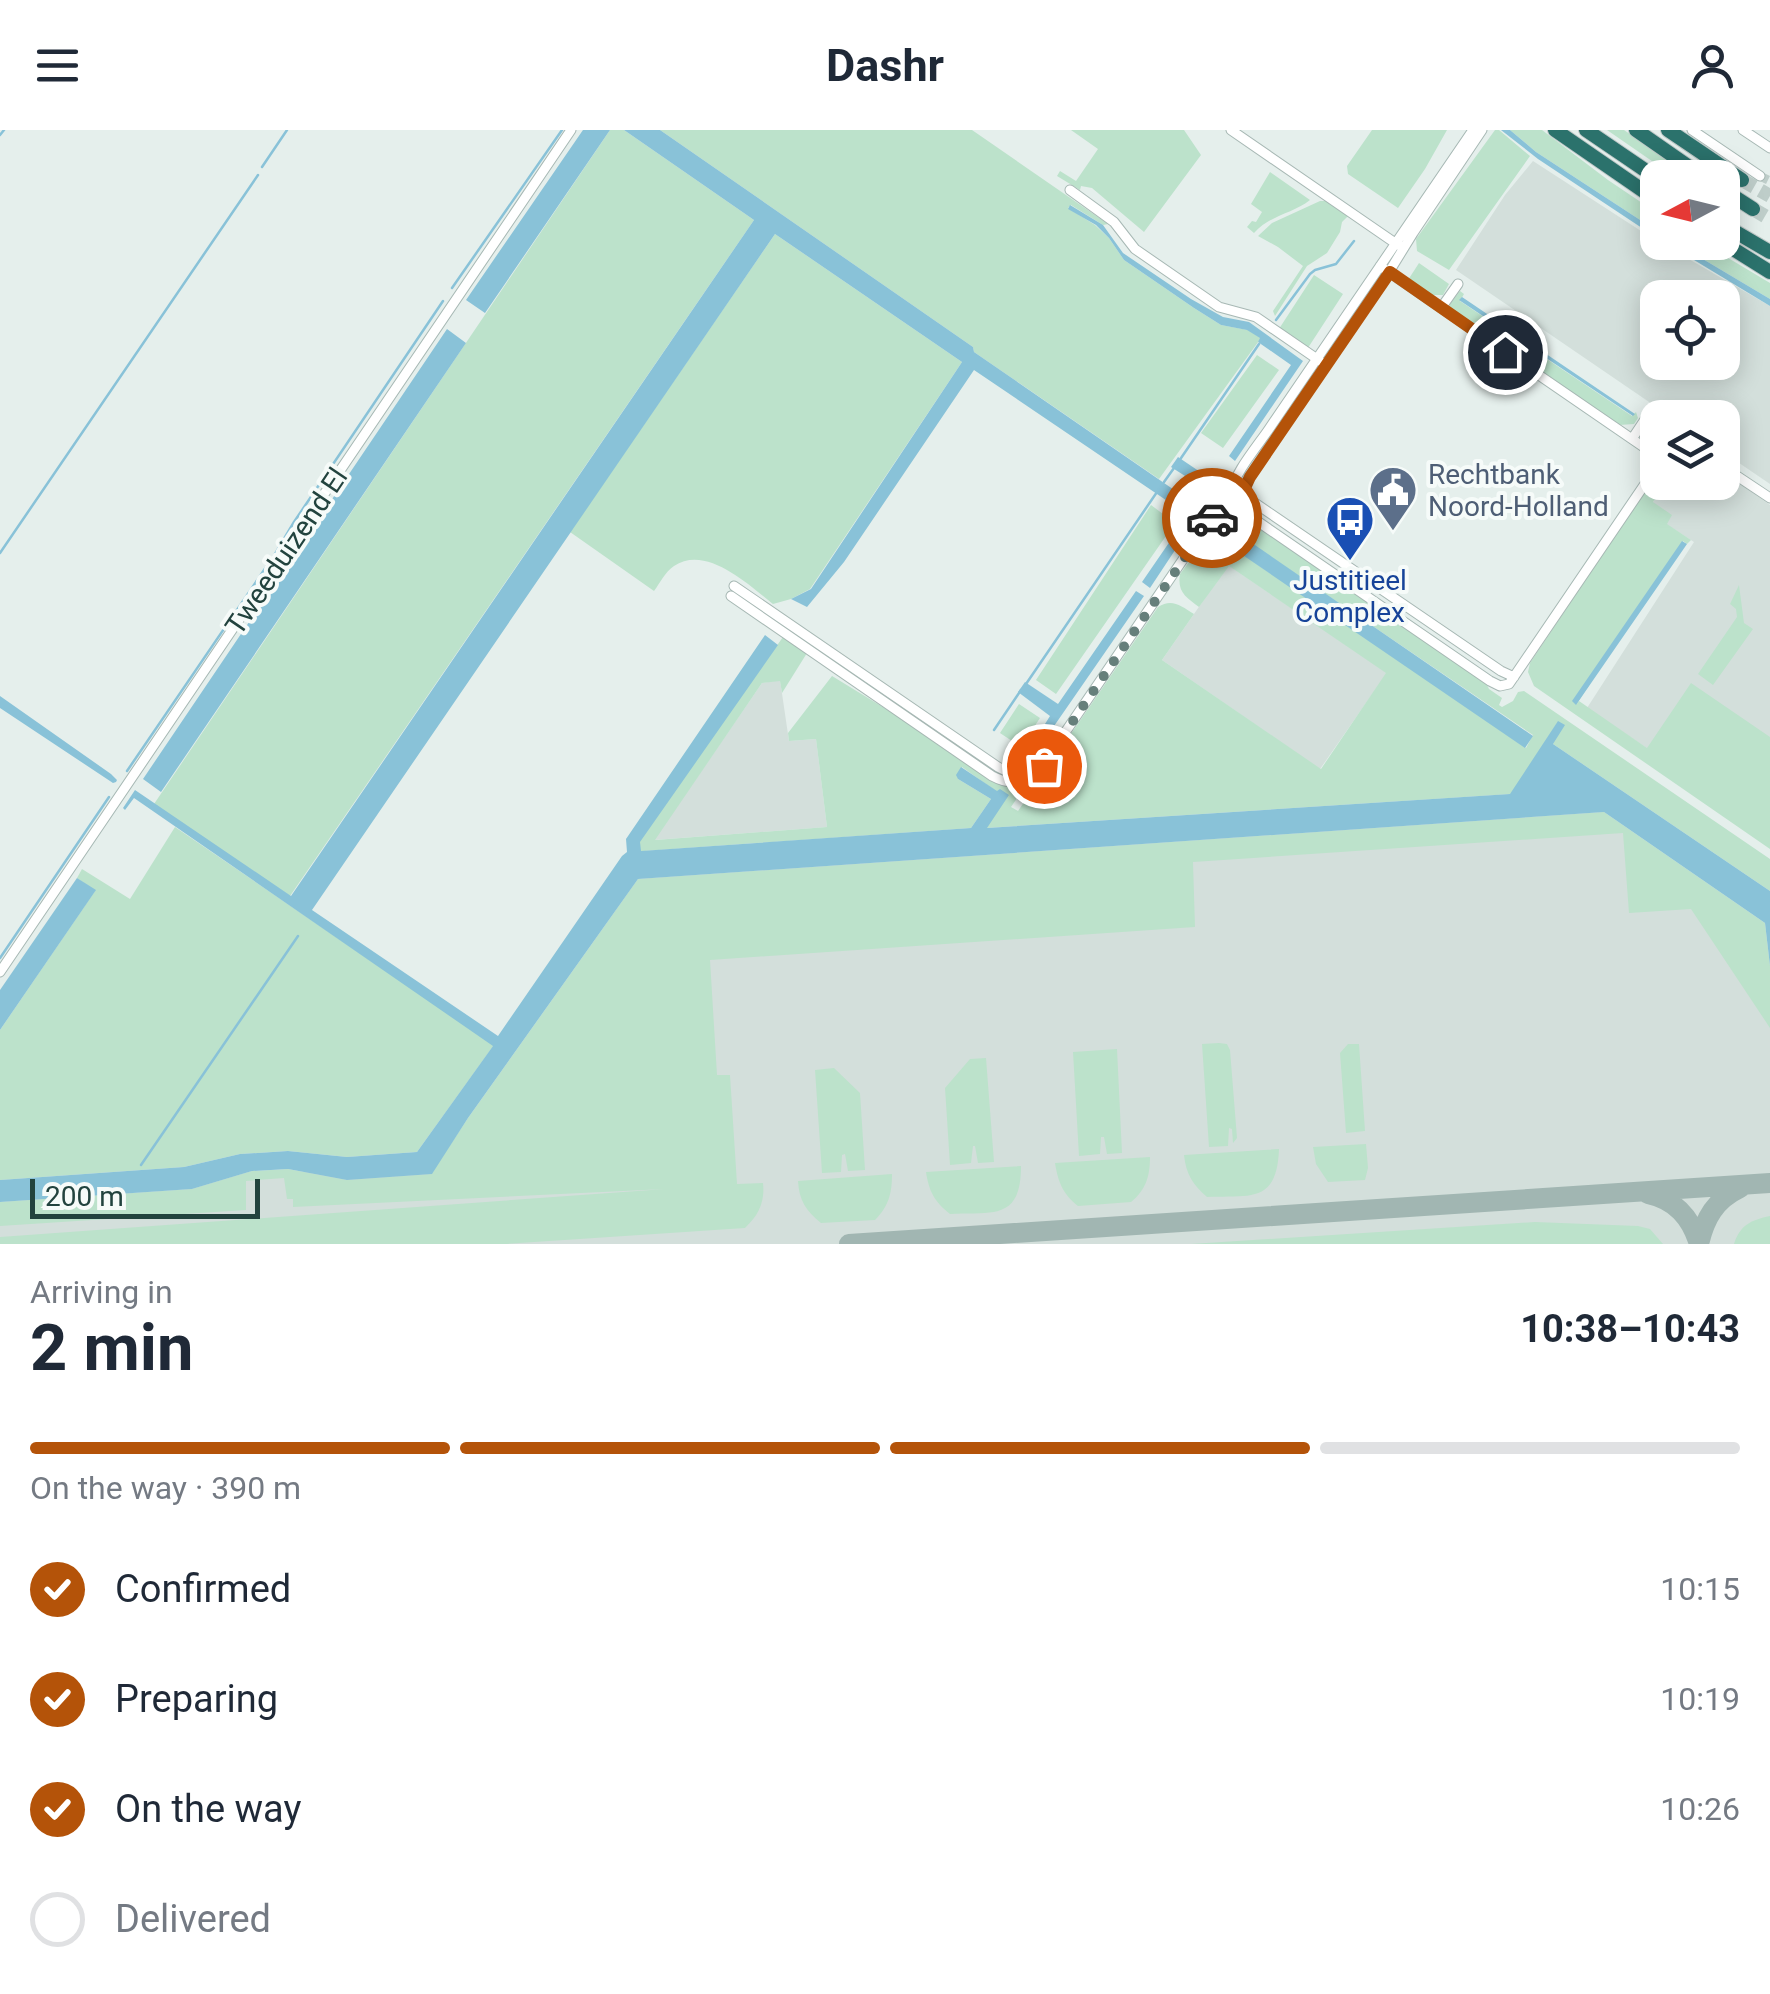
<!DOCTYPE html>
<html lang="en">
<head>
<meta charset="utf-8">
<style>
	body { margin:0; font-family:Roboto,sans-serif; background:#f6f6f7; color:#1f2937; height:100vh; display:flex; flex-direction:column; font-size:38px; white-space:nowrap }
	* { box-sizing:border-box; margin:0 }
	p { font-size:32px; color:#747a83 }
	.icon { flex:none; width:55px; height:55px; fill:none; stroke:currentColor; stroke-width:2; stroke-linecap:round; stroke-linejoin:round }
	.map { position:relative; height:1114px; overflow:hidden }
	.details { display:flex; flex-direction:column; background:#fff; flex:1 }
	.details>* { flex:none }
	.needle { width:65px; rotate:263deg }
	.controls { position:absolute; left:1640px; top:30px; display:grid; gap:20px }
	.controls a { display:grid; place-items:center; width:100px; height:100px; border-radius:20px; background:#fff; box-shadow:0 5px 25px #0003; font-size:50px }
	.scale { position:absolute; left:30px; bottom:25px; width:230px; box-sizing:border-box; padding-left:10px; border:5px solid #22433e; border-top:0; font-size:28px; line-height:35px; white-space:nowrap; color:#22433e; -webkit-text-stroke:8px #f6fbf9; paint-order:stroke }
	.pin { position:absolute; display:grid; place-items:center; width:85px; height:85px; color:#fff; margin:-42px; border:5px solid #fff; border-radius:50%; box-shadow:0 2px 10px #0007 }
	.courier { position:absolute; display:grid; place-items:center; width:100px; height:100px; margin:-50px; border:8px solid #b45309; border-radius:50%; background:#fff; color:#222; box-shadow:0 2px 12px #0007 }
	.overview em { font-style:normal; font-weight:700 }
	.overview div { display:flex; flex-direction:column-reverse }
	.overview { display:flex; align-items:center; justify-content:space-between; height:170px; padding:0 30px }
	h1 { font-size:65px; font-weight:700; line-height:75px }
	.bar { display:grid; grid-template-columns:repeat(4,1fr); gap:15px 10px; align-content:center; height:120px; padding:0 30px }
	.bar i { height:12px; border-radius:8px; background:#e0e1e3 }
	.bar .current { background:#b45309 }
	.bar p { grid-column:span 4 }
	ol { padding:0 30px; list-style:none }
	li { display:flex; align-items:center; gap:30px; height:110px }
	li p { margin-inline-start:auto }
	li .icon { padding:10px; border-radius:50%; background:#b45309; color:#fff; stroke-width:4 }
	li:last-child { color:#747a83 }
	li i { width:55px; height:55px; border:5px solid #e0e1e3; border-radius:50% }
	header { display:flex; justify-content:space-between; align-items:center; height:130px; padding:0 30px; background:#fff; font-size:45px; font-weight:700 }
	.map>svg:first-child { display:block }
</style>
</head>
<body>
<header><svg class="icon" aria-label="menu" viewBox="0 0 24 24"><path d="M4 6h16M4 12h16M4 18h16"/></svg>Dashr<svg class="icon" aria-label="person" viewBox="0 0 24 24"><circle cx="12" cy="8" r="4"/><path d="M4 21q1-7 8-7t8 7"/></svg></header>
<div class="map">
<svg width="1770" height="1114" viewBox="0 0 1770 1114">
	<rect width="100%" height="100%" fill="#e5efec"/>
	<!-- built -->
	<path fill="#d3dfdb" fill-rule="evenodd" d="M1533,31L1658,112L1661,113L1770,176V354L1723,322L1722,288L1671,287L1456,140L1505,65ZM1658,168H1722V232H1658Z
		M1723,342L1770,375V679L1672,635L1587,578L1694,412L1666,394L1653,372L1665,353L1722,352Z
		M1228,435L1387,543L1320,639L1162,530Z
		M780,550L789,611L816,609L827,697L654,710L762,553Z
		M1604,682L1770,836V1114H0V1072L192,1059L252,1041L431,1044L638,749Z"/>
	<!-- green -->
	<path fill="#bce2cb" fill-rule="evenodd" d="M610,0H624L754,90L290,766L154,674Z
		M660,0H972L1108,94L1103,95L1071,75L1068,78L1095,95L1109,108L1124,130L1194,178L1221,195L1248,200L1261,208L1159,349L974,222L973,217Z
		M1071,0H1184L1201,25L1144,102L1092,58L1081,56L1080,60L1057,46L1060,41L1076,51L1098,19Z
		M1372,0H1447L1425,39L1398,78L1348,44L1347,36Z
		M1495,0H1499L1530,26L1449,140L1417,121L1416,109Z
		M1510,0H1542L1608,50L1657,83V101L1536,22Z
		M1607,0H1624L1693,47H1675Z
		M1270,42L1310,70C1292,84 1270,85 1254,103L1247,97L1252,91L1256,92L1262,82L1251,74Z
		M1320,71H1326L1348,86L1342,92L1340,102L1327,123L1307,136L1275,186L1273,181L1303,136L1278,117L1258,106L1272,93Z
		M775,104L962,232L810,459L791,469L773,474C749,455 706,414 674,436C665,442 660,453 654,461L570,402Z
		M1676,113H1703L1770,153V169Z
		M1419,133L1449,154L1443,165H1429L1408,150Z
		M1314,145L1343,164L1304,224L1275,205Z
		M1460,161L1464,164L1460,171L1632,286L1636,282L1638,288L1634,294L1619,295L1450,179V174Z
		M1257,225L1279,240L1223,318L1201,303Z
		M1657,343L1658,352L1665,353L1653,372L1672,385L1667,394L1691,410L1687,414L1683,411L1576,575L1579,571L1647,618L1691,553L1770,607V719L1534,556L1528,542L1530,533Z
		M1151,375L1175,393L1056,564L1036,550Z
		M1236,386L1246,388L1485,551L1489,559L1502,568L1499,575L1502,577L1513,571L1518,562L1524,561L1770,729V761L1553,614L1558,592L1511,664L986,698L997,662L962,637L958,649L991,669L971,698L630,722L783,507L807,523L782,563L780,551L762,553L655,710L827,697L816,609L789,611L788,603L832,546L904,590L995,653L1004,654L1028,652L1011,677L1018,681L1158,477C1172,468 1181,476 1194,484L1162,530L1321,639L1386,543L1229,436L1199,477C1186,467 1177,462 1180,444L1222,388ZM1233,401L1533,605L1526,618L1226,413Z
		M1739,455L1744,493L1753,499L1713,555L1698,544L1737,487L1736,479L1730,474Z
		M1019,574L1040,588L1021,617L1000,603Z
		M1604,682L1765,793L1770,836V898L1691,779L1629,783L1623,703L1193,732L1195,797L710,830L717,945H730L737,1054L763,1053C765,1072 759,1085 745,1098L506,1114H0V1107L665,1059L293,1077V1069H287L284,1048L246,1051V1080L0,1096V1072L192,1059L252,1041L288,1039L347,1050L431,1044L468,988L638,749Z
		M175,697L494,915L417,1022L347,1027L288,1021L240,1024L184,1037L0,1050V900L95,761L77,748L82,739L130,769Z
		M1219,913L1227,914L1230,920L1237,1008L1233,1013L1232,999L1229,998L1228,1016L1209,1017L1202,914Z
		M1348,914H1359L1365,1001L1346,1003L1340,923Z
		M1117,919L1122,1023L1107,1024L1104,1007H1101L1100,1024L1079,1026L1073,922Z
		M986,928L994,1032L978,1033L975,1016H973L971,1033L950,1035L945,958L970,929Z
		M834,938L860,963L865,1040L848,1041L845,1024L842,1025L841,1042L822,1043L815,940Z
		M1366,1014L1368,1038L1365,1050L1328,1052L1316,1034L1313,1017Z
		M1279,1019C1277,1074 1250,1065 1207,1067C1193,1055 1186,1044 1184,1025Z
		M1150,1027C1150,1046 1146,1060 1131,1072L1078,1076C1063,1064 1058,1052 1055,1033Z
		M1021,1036C1021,1091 993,1082 950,1084C935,1072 929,1062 926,1042Z
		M892,1044C892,1063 889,1076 875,1090L821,1093C806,1081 799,1070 798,1051Z
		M1770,1086V1114H1734C1740,1095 1751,1090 1770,1086Z
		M1535,1092L1638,1096L1650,1099L1663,1114H1191Z"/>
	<!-- water -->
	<path fill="#89c2d8" d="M583,0H610L485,183L466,170Z
		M624,0H660L973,217L974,222L1196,375L1207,360L1171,337L1178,327L1212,350L1220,340L1226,343L1150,458L1142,452L1188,385L974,240L844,432L807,477L791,469L811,459L962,232L775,104L312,780L498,906L622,726L627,722L626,709L765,505L778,515L640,712L641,721L971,698L991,669L958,649L956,645L961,637L997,661L1000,659L1009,665L987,698L1510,664L1558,591L1565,595L1553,614L1770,761V836L1765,793L1604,682L638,749L468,988L432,1044L347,1050L288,1039L252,1041L192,1059L0,1072V1050L184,1037L240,1024L288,1021L347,1027L417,1022L493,916L134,668L125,680L123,678L135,660L291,766L754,90Z
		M1501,0H1510L1536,22L1657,101V108L1538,29Z
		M1070,75L1103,95L1123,123L1191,169L1223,187L1249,192L1303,231L1235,331L1229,326L1291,235L1258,212L1260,208L1247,200L1221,195L1194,178L1124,130L1109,108L1096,95L1068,79Z
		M1666,113H1676L1770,169V176Z
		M1462,167L1635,284L1633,286L1459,170Z
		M447,199L466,213L161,662L143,649Z
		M1233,400L1533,606L1525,618L1225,413Z
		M1682,411L1687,414L1576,575L1572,571Z
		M1136,461L1144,466L1034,625L1028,621L1050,586L1018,562L1025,552L1058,574Z
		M0,566L111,644L117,650L116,652L113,653L0,578Z
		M77,748L96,760L0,900V860Z"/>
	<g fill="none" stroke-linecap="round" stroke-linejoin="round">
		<!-- stream -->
		<path stroke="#89c2d8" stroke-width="2.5" d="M0,5L4,0
			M262,37L287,0
			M452,158L562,0
			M1276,190L1310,144L1315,140L1336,134L1354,111
			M1179,331L1259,214
			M1164,352L1174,338
			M0,423L258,45
			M1026,554L1157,362
			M994,600L1021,560
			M127,641L275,424L294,392L443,171
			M0,828L109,667
			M141,1035L298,806"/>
		<!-- taxiway -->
		<path stroke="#a1b6b2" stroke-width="20" d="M1648,1064C1676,1070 1691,1088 1699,1114
			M849,1114L1770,1053
			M1699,1114C1705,1088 1715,1070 1740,1058"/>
		<!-- minor-tunnel -->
		<path stroke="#becdc9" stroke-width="9" stroke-dasharray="9 4.5" stroke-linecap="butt" d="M1760,46L1770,51"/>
		<!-- highway-tunnel -->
		<path stroke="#becdc9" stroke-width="14" stroke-dasharray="14 7" stroke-linecap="butt" d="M1742,50L1770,66
			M1753,79L1770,89"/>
		<!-- minor casing -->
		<g stroke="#a7b8b4" stroke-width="11">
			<path id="minor" d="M1231,0L1398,115
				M1692,0L1760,46
				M1743,0L1770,18
				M1070,60L1114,92L1135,119L1219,177L1256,187L1320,231
				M1380,136L1632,309L1651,322L1656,333L1651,345L1509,554L1500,556L1490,551L1244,382C1237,377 1232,371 1232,362C1232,346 1259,314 1269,299L1473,0
				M1441,178L1458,154
				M1632,309L1648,285L1658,291
				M1722,336L1770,368
				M1245,360L1246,366L1252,371L1501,541L1514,547
				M734,456L998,637C1014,646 1029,643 1042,630
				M731,466L992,646C1016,659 1038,651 1049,626L1216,381L1224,371L1245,360L1249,347L1389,142L1413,103L1482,0
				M0,842L571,0"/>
		</g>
		<!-- highway casing -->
		<g stroke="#c1cac9" stroke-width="16">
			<path id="highway" d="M1555,0L1658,71
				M1586,0L1658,49
				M1636,0L1705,48
				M1668,0L1742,50
				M1722,59L1753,79
				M1722,94L1770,122
				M1722,112L1770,142"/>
		</g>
		<!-- minor -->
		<use href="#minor" stroke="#fff" stroke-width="9"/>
		<!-- highway -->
		<use href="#highway" stroke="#2b726c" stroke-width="14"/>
	</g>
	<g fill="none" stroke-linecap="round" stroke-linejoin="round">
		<!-- done -->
		<path stroke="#667f7b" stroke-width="10" stroke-dasharray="0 18" d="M1044,636L1049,626L1212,388"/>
		<!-- route -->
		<path stroke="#b45309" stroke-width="12" d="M1212,388L1224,372L1244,360L1250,347L1390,142L1505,222"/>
	</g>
	<!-- icons -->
	<defs>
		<g id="civic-pin" transform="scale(2.5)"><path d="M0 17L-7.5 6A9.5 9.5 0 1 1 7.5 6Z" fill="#5c6f8a" stroke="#f6fbf9"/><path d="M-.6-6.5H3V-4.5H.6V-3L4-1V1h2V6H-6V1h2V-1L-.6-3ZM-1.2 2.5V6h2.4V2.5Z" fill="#fff"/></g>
		<g id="bus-pin" transform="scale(2.5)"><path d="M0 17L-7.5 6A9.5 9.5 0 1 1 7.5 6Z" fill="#1a4fb4" stroke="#f6fbf9"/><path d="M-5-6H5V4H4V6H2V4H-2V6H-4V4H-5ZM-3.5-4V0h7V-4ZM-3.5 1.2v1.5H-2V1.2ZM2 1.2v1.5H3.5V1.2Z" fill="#fff"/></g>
	</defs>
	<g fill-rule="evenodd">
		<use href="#civic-pin" x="1393" y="360"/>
		<use href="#bus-pin" x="1350" y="390"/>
	</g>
	<g text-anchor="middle" stroke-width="8" stroke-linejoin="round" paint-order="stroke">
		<!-- service labels -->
		<g font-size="28" fill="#4e5e75" stroke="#f6fbf9" text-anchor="start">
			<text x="1428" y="354">Rechtbank<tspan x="1428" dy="32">Noord-Holland</tspan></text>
		</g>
		<!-- street labels -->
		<g font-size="28" fill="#22433e" stroke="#f6fbf9">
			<text transform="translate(286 421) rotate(-56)" y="10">Tweeduizend El</text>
		</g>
		<!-- transit labels -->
		<g font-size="28" fill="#164399" stroke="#f6fbf9">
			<text x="1350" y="460">Justitieel<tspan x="1350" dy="32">Complex</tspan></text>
		</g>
	</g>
</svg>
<div class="controls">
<a><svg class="needle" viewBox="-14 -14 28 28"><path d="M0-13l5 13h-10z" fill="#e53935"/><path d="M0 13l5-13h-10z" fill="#747a83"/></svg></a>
<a><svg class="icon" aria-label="locate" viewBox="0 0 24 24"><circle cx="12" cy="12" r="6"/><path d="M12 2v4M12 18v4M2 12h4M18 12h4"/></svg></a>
<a><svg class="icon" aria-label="layers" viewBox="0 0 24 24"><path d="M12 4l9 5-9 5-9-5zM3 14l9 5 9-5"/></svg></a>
</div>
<div class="scale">200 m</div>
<div class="pin" style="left:1044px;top:636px;background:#ea580c"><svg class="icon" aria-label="bag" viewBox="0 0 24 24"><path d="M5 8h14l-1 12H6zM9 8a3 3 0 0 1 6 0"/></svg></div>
<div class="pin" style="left:1505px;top:222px;background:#1f2937"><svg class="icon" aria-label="home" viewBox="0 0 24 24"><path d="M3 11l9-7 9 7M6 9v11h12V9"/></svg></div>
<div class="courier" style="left:1212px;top:388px"><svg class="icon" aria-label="car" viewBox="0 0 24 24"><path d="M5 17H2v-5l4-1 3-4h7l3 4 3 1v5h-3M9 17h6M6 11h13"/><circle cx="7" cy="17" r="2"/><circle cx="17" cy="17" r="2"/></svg></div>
</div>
<section class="details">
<div class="overview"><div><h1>2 min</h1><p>Arriving in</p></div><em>10:38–10:43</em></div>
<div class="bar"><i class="current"></i><i class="current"></i><i class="current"></i><i></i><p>On the way · 390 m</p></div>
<ol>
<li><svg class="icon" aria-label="check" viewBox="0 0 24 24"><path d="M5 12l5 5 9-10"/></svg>Confirmed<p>10:15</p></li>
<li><svg class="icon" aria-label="check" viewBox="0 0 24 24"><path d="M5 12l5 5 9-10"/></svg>Preparing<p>10:19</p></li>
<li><svg class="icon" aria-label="check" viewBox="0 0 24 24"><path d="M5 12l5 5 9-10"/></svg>On the way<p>10:26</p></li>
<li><i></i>Delivered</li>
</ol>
</section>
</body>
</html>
